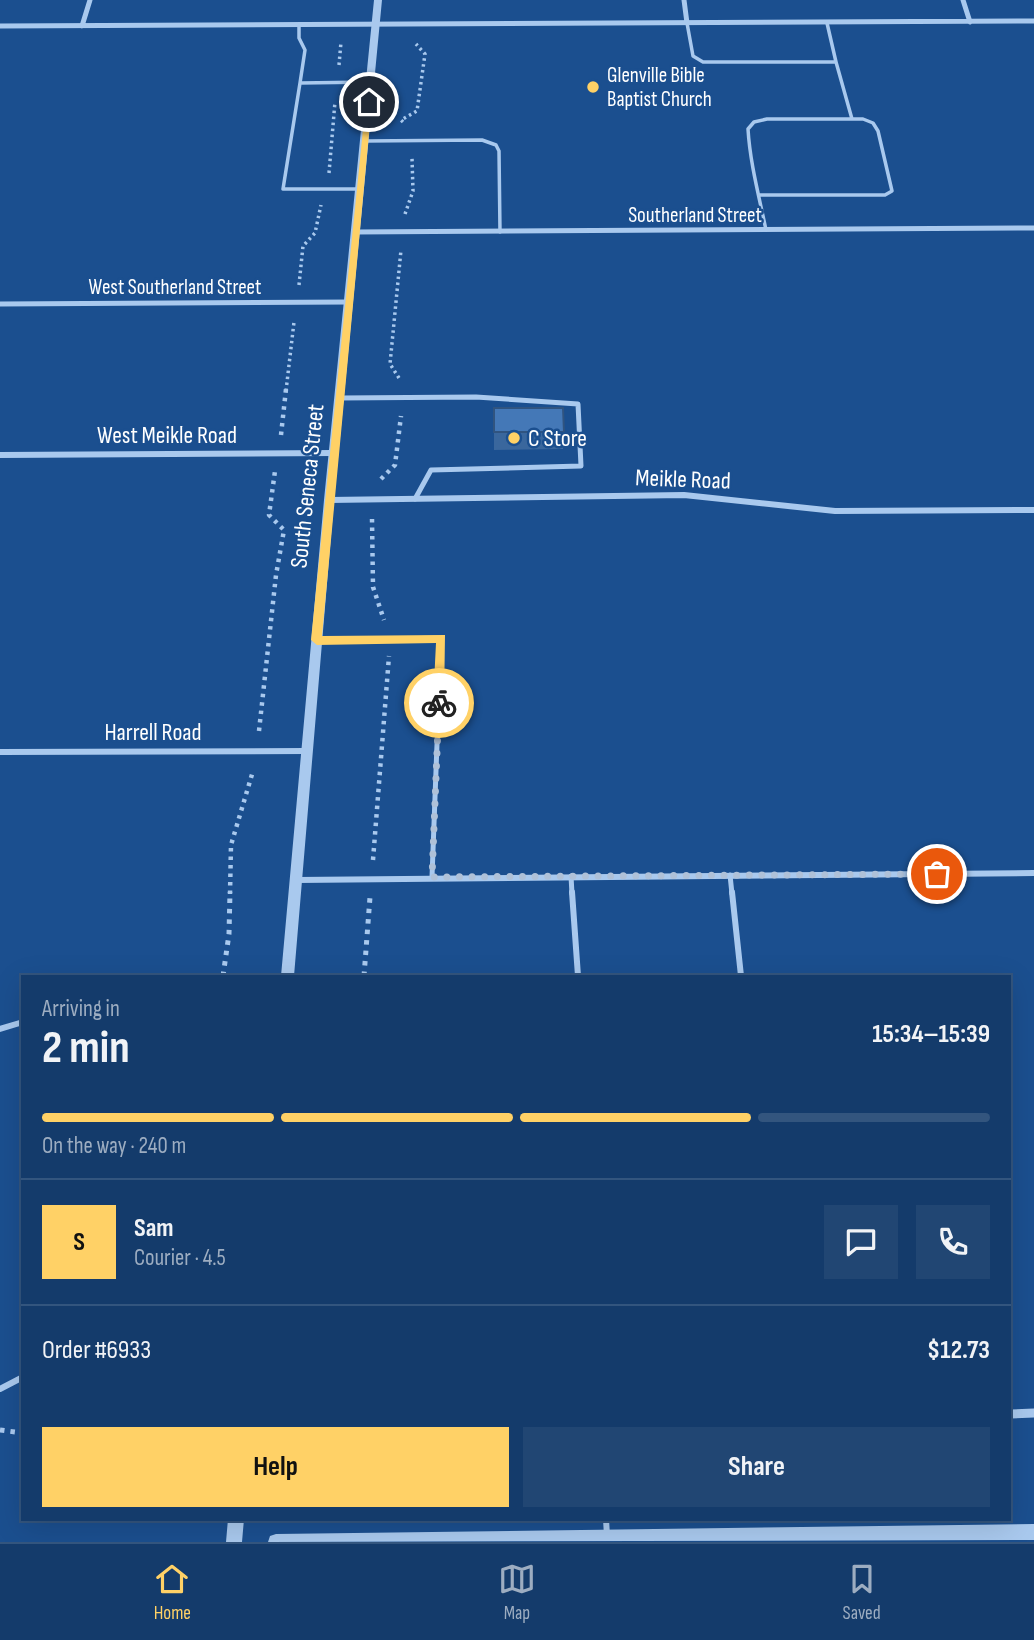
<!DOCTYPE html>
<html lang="en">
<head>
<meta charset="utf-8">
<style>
	body { margin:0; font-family:"Sofia Sans Condensed",sans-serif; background:#214673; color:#f1f3f6; height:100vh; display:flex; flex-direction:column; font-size:26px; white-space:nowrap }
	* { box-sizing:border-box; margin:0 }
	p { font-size:23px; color:#9dadc1 }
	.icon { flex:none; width:38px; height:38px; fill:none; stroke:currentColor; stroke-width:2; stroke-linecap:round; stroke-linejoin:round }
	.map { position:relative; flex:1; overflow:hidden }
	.details { position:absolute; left:21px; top:975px; width:990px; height:546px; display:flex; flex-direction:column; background:#143b6b; border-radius:0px; box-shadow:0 7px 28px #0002,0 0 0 2px #33557e }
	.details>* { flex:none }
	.pin { position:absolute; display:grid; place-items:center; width:60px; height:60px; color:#fff; margin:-30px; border:4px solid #fff; border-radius:50%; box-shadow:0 2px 7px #0007 }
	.courier { position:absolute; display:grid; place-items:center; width:70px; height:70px; margin:-35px; border:5px solid #ffd166; border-radius:50%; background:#fff; color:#222; box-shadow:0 2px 9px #0007 }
	.overview em { font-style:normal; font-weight:700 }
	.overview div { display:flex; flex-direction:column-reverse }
	.overview { display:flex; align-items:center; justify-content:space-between; height:119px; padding:0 21px }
	h1 { font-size:46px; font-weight:700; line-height:52px }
	.bar { display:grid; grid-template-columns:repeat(4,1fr); gap:10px 7px; align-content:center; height:84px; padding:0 21px }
	.bar i { height:9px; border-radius:5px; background:#33557e }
	.bar .current { background:#ffd166 }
	.bar p { grid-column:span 4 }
	.line { display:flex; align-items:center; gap:18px; padding:0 21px; border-top:2px solid #33557e }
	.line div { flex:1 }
	.round { display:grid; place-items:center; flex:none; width:74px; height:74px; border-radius:0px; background:#214673 }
	.primary-button { display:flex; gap:14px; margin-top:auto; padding:14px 21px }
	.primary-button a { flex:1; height:80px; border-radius:0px; background:#ffd166; color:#111; font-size:28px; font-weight:700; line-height:80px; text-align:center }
	.primary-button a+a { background:#214673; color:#f1f3f6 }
	.tabs { display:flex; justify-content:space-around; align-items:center; height:98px; border-top:2px solid #33557e; background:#143b6b; font-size:19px; color:#9dadc1 }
	.tabs a { display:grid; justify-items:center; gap:4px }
	.tabs .current { color:#ffd166 }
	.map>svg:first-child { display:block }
</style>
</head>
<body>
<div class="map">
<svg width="1034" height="1542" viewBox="0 0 1034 1542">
	<rect width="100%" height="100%" fill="#1b4f8f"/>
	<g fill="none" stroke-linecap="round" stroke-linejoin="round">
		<!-- path-far2 -->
		<path stroke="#a9c9ee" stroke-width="3.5" stroke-dasharray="2.5 3.5" stroke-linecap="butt" d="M339,65L341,42
			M403,122L401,120L417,111L425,54L416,44
			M329,173L335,102
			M405,214L413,191L412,158
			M299,285L303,246L315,233L321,205
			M399,378L390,364L401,250
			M286,391L294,322"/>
		<!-- path-far1 -->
		<path stroke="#a9c9ee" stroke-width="4.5" stroke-dasharray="3.5 5" stroke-linecap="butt" d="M281,435L286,389
			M381,479L395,465L401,416
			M372,519L373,587L384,620
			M259,731L276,575L284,530L269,515L275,471
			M373,860L389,656
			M230,894L231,845L253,771"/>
		<!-- path -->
		<path stroke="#a9c9ee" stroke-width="5" stroke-dasharray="4.5 6" stroke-linecap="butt" d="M223,976L229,934L230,892
			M364,976L370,897
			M0,1430L23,1433"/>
		<!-- service-far2 -->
		<path stroke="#a9c9ee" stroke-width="3.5" d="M687,23L693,56L703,62H836L827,23
			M299,25V38L305,50L300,83L371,82
			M836,62L852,119
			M300,83L283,189H360
			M365,141L482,140L496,145L499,151L500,232
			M759,195H885L892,191L878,131L873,123L863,119H767L754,122L748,129C750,163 759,196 766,230"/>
		<!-- service-far1 -->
		<path stroke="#a9c9ee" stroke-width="5" d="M340,398L476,397L578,404L581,466L431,470L415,499
			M317,641L441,638L432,877
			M730,875L732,894
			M571,876L572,894"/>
		<!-- service -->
		<path stroke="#a9c9ee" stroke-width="6" d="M572,892L578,976
			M732,892L741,976
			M0,1029L23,1022
			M0,1389L23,1377
			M606,1519L607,1536"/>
		<!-- minor-far2 -->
		<path stroke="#a9c9ee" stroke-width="5" d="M684,0L687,23
			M963,0L970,22
			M0,26L1034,21
			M82,26L90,0
			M356,232L1034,228
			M0,304L350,302"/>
		<!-- minor-far1 -->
		<path stroke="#a9c9ee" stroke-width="6" d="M0,455L334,453
			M329,500L684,495L835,511L1034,510
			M0,752L306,751
			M297,880L1034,873"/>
		<!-- minor -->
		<path stroke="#a9c9ee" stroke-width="9" d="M1010,1414L1034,1413"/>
		<!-- tertiary -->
		<path fill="#a9c9ee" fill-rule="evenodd" d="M374,0H382L334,500L294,976H281L324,500Z
			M228,1519H244L242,1542H226Z
			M1034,1524V1540L268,1542L270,1536L276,1534Z"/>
	</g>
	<!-- wall -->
	<path fill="#3a679d" d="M494,408L564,432L563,449L494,450Z"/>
	<!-- building -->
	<path fill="#4478b7" stroke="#305480" stroke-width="2" d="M494,408H563L564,432H494Z"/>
	<!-- route -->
	<path fill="#ffd166" d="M366,100L372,102L322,636L445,635L444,703L439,707L433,703L436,643L317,645L311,640Z"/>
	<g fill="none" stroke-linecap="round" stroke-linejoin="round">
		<!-- done -->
		<path stroke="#afc1d8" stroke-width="7" stroke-dasharray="0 12.6" d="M439,703L432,877L937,874"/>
	</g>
	<!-- markers -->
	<g fill="#ffd166" stroke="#1b4f8f" stroke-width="2.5">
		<circle cx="593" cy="87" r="7"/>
		<circle cx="514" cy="438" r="7"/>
	</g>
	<g text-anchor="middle" stroke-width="5" stroke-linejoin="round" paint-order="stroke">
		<!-- far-poi labels -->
		<g font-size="21" fill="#fff" stroke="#1b4f8f" text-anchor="start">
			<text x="607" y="82">Glenville Bible<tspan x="607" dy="24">Baptist Church</tspan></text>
		</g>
		<!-- far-street labels -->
		<g font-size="21" fill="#fff" stroke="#1b4f8f">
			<text x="695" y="222">Southerland Street</text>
			<text x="175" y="294">West Southerland Street</text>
		</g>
		<!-- street labels -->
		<g font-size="24" fill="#fff" stroke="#1b4f8f">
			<text x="167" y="443">West Meikle Road</text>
			<text transform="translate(683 479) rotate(2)" y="8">Meikle Road</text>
			<text transform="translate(307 486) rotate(-84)" y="8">South Seneca Street</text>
			<text x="153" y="740">Harrell Road</text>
		</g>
		<!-- poi labels -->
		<g font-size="24" fill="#fff" stroke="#1b4f8f" text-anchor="start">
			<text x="528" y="446">C Store</text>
		</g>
	</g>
</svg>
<div class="pin" style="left:937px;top:874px;background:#ea580c"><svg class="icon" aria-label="bag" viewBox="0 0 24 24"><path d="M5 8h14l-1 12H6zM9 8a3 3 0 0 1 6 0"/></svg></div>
<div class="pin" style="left:369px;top:102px;background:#1f2937"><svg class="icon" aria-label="home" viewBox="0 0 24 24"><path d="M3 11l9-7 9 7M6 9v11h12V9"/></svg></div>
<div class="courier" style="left:439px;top:703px"><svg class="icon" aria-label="bike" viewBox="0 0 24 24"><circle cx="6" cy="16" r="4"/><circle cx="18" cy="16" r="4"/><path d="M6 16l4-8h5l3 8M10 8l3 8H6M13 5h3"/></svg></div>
<section class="details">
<div class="overview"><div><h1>2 min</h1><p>Arriving in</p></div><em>15:34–15:39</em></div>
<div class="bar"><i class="current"></i><i class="current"></i><i class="current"></i><i></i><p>On the way · 240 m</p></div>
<div class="line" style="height:126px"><b class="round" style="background:#ffd166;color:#111">S</b><div><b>Sam</b><p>Courier · 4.5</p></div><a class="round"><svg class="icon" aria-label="chat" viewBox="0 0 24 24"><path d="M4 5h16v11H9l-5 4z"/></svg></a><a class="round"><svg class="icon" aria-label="phone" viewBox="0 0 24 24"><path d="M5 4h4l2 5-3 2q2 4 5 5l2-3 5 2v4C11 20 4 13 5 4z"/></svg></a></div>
<div class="line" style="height:91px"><div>Order #6933</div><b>$12.73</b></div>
<div class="primary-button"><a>Help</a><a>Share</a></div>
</section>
</div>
<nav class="tabs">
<a class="current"><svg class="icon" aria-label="home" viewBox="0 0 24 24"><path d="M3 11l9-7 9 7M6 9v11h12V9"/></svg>Home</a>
<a><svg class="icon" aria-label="map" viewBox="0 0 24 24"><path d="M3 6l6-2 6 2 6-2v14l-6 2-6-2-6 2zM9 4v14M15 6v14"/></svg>Map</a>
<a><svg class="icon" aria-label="saved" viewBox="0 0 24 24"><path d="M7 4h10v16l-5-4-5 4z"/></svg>Saved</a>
</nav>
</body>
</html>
